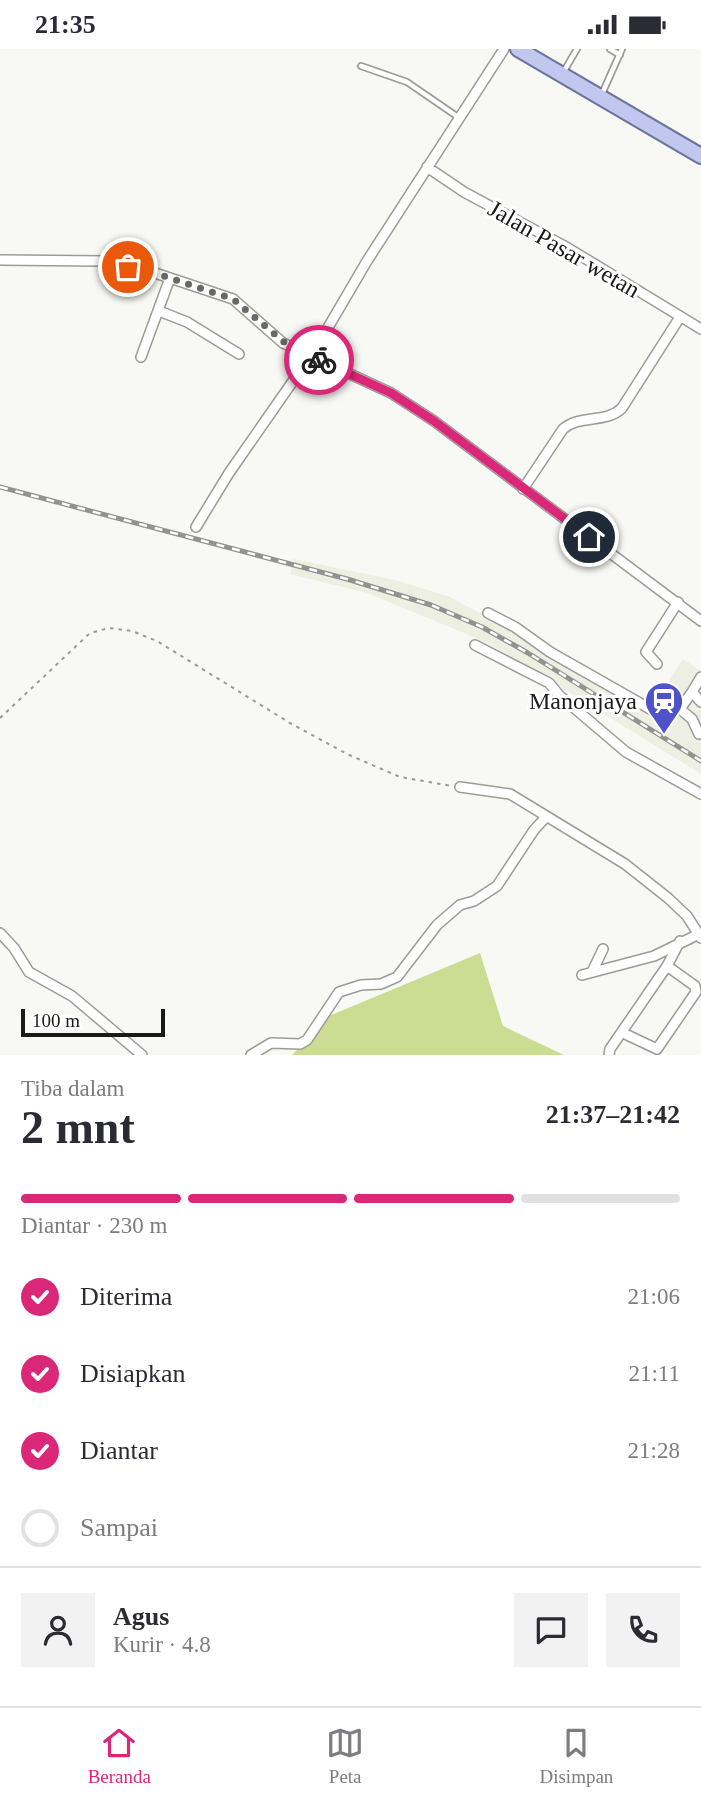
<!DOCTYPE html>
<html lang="id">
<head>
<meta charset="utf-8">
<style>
	body { margin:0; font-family:Georgia,serif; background:#f2f2f3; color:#2b2b33; height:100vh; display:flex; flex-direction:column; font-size:26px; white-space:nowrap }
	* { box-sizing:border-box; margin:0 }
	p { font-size:23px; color:#7c7c81 }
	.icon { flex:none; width:38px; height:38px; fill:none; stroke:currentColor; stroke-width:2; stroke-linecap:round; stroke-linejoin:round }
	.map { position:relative; height:1006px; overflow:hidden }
	.panel { display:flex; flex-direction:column; background:#fff; flex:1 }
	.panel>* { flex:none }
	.scale { position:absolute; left:21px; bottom:18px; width:144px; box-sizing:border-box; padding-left:7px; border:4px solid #1a1b19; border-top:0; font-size:19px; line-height:24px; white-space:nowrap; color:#1a1b19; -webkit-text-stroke:5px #fff; paint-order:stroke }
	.pin { position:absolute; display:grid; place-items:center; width:60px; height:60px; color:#fff; margin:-30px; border:4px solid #fff; border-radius:50%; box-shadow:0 2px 7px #0007 }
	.courier { position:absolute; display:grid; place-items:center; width:70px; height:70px; margin:-35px; border:5px solid #db2777; border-radius:50%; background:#fff; color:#222; box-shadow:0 2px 9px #0007 }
	.summary em { font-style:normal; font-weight:700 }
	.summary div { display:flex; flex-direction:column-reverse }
	.summary { display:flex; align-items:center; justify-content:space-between; height:119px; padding:0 21px }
	h1 { font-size:46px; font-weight:700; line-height:52px }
	.bar { display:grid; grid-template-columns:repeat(4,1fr); gap:10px 7px; align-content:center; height:84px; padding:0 21px }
	.bar i { height:9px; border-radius:5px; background:#e1e1e2 }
	.bar .on { background:#db2777 }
	.bar p { grid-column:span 4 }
	.line { display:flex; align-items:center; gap:18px; padding:0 21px; border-top:2px solid #e1e1e2 }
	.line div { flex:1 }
	.round { display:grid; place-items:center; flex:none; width:74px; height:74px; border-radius:0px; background:#f2f2f3 }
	ol { padding:0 21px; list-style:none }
	li { display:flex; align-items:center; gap:21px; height:77px }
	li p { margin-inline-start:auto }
	li .icon { padding:7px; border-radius:50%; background:#db2777; color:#fff; stroke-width:4 }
	li:last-child { color:#7c7c81 }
	li i { width:38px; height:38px; border:4px solid #e1e1e2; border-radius:50% }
	.status { display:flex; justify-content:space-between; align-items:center; height:49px; padding:0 35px; background:#fff; direction:ltr }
	.status svg { height:19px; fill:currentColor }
	.tabs { display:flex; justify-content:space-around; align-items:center; height:98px; border-top:2px solid #e1e1e2; background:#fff; font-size:19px; color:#7c7c81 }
	.tabs a { display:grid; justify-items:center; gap:4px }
	.tabs .on { color:#db2777 }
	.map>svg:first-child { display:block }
</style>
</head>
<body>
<div class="status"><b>21:35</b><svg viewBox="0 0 49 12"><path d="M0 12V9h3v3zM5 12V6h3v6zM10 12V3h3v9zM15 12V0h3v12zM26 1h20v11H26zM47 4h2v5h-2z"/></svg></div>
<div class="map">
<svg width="701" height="1006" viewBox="0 0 701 1006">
	<rect width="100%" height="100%" fill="#f8f9f4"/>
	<!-- built -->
	<path fill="#ecefe2" d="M294,510L395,531L450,548L529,591L649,663L683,610L701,622V725L499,600L469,586L367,544L290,525Z"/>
	<!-- green -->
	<path fill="#cbdc93" d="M480,904L503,977L564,1006H292L329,967Z"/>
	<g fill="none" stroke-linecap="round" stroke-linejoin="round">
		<!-- lane casing -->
		<g stroke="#9b9c97" stroke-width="8">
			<path id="lane" d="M610,0L620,6
				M361,17L407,33L458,68
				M564,22L577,0
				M601,47L622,0"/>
		</g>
		<!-- street casing -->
		<g stroke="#9b9c97" stroke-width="12">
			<path id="street" d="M427,118L464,143L568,199L701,280
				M0,211L103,212L152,223L233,250L283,294L391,344L434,372L701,572
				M159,262L187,273L239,305
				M141,308L170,229
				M523,440L563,380C580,365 606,375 622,359L680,268
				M196,478L229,424L316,299L367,212L504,0
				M488,564L515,578L550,603L652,661L675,657L680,660L692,643
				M475,596L549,634L559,646L626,703L701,745
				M657,615L646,603L678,553
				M701,628L692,643L701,653
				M680,660L692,670L699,685
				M460,738L510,745L625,815L668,849L687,867L701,889
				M0,884L14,899L29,923L72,947L142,1006
				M592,923L603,900
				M582,926L654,907L697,886
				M623,984L657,1000L696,943L695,937L667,917
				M251,1006L271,994L300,995L307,991L339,943L361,936L381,935L397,928L437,876L460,856L474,852L497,837L534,781L546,768
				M609,1006L610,1000L667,917L680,892"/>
		</g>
		<!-- primary casing -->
		<g stroke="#6b739c" stroke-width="18">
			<path id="primary" d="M518,0L701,107"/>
		</g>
		<!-- path -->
		<path stroke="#9a9b98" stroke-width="2" stroke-dasharray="3.5 5" stroke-linecap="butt" d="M0,669L90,584L109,579L132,582L157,592L290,674L347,705L400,728L452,737"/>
		<!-- lane -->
		<use href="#lane" stroke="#fff" stroke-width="4.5"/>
		<!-- street -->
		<use href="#street" stroke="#fff" stroke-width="9"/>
		<!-- primary -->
		<use href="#primary" stroke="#c1c7ee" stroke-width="14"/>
		<!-- rail casing -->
		<g stroke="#92938f" stroke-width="5">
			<path id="rail" d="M0,438L347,530L431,556L482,578L528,604L701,712"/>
		</g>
		<!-- rail -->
		<use href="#rail" stroke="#fff" stroke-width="2.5" stroke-dasharray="8" stroke-linecap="butt"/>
	</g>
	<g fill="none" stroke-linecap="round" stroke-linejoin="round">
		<!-- done -->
		<path stroke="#686966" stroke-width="7" stroke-dasharray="0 12.6" d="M128,218L152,223L233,250L284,293L319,311"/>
		<!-- route -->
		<path stroke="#db2777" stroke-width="9" d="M319,311L391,344L434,372L589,488"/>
	</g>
	<!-- icons -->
	<defs>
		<g id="station-pin" transform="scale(2.0125)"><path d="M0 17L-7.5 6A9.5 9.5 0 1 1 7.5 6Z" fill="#4e53c9" stroke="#fff"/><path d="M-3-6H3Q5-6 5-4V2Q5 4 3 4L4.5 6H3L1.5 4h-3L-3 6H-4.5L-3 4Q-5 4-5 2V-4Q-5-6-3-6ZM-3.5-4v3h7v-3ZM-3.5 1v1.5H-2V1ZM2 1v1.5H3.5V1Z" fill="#fff"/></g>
	</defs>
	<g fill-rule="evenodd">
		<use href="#station-pin" x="664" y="652"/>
	</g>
	<g text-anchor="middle" stroke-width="6" stroke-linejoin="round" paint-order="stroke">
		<!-- street labels -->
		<g font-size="24" fill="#1a1b19" stroke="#fff">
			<text transform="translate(564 200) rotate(30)" y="8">Jalan Pasar wetan</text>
		</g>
		<!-- poi labels -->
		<g font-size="24" fill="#1a1b19" stroke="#fff" text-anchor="end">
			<text x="637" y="660">Manonjaya</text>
		</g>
	</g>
</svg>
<div class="scale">100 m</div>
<div class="pin" style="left:128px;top:218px;background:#ea580c"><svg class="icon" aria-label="bag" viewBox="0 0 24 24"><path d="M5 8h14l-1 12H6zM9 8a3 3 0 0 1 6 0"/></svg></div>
<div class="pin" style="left:589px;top:488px;background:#1f2937"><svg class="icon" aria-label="home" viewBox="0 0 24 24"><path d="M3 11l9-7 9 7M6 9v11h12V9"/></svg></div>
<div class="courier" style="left:319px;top:311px"><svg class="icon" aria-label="bike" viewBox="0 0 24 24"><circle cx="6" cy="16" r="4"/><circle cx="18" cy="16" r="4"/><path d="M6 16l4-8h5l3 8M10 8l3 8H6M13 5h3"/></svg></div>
</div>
<section class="panel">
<div class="summary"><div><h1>2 mnt</h1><p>Tiba dalam</p></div><em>21:37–21:42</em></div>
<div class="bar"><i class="on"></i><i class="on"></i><i class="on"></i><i></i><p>Diantar · 230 m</p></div>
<ol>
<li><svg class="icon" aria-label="check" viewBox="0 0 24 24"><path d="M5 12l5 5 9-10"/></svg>Diterima<p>21:06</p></li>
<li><svg class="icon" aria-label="check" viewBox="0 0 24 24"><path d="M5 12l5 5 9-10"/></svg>Disiapkan<p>21:11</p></li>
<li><svg class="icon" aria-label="check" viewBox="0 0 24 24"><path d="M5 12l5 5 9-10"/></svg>Diantar<p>21:28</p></li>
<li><i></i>Sampai</li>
</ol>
<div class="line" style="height:126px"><a class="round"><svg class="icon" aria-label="person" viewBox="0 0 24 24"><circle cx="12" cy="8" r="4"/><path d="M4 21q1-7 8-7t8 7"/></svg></a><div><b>Agus</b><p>Kurir · 4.8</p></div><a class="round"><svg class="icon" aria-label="chat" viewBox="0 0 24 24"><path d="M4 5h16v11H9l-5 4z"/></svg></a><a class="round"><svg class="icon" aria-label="phone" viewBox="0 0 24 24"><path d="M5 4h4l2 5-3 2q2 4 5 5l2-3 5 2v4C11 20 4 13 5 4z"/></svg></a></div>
</section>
<nav class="tabs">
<a class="on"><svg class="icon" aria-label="home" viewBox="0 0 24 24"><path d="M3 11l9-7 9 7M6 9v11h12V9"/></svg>Beranda</a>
<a><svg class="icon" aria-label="map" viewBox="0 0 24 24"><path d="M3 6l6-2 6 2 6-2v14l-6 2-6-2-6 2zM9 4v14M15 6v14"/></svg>Peta</a>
<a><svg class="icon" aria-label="saved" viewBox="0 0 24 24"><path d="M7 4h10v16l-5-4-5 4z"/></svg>Disimpan</a>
</nav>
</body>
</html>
